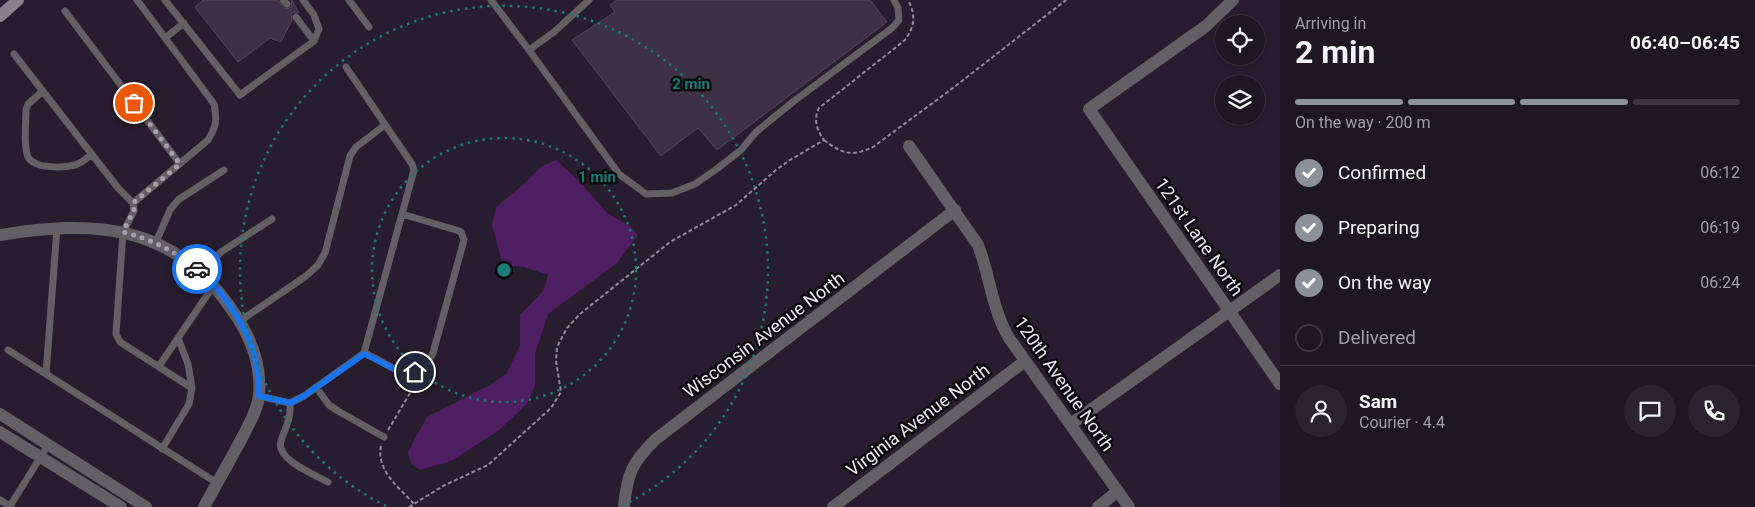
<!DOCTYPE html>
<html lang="en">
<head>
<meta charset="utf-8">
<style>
	body { margin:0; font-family:Roboto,sans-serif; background:#2b232f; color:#f1f3f6; height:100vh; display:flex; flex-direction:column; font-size:19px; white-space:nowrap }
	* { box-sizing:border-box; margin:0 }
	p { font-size:16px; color:#a19fa5 }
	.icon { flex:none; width:28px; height:28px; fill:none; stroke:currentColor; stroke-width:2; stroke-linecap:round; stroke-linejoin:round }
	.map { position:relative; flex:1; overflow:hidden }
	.details { display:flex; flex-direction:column; background:#1e1622; width:475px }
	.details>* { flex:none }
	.tools { position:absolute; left:1215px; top:15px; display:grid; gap:10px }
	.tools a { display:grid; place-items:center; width:50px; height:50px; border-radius:50%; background:#1e1622; box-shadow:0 1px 4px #0004,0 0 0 1px #3c3540; font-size:25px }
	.pin { position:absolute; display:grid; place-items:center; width:42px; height:42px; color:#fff; margin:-21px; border:2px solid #fff; border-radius:50%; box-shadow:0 1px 5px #0007 }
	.courier { position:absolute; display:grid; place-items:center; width:50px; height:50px; margin:-25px; border:4px solid #1a73e8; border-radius:50%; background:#fff; color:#222; box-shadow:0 1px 6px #0007 }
	.headline em { font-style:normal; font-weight:700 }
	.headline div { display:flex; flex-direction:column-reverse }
	.headline { display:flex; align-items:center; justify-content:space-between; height:85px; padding:0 15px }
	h1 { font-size:32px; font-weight:700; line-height:38px }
	.bar { display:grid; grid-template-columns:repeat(4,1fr); gap:8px 5px; align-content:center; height:60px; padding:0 15px }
	.bar i { height:6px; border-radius:4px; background:#3c3540 }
	.bar .selected { background:#8c9099 }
	.bar p { grid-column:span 4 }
	.line { display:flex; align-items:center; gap:12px; padding:0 15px; border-top:1px solid #3c3540 }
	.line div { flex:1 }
	.round { display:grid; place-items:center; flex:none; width:52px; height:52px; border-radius:26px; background:#2b232f }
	ol { padding:0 15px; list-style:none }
	li { display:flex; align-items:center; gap:15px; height:55px }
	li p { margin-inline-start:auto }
	li .icon { padding:5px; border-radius:50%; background:#8c9099; color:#fff; stroke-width:4 }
	li:last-child { color:#a19fa5 }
	li i { width:28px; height:28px; border:2px solid #3c3540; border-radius:50% }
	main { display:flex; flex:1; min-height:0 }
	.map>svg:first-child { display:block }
</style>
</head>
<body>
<main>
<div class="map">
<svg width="1280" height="507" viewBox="0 0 1280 507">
	<rect width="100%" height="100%" fill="#281d2e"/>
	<!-- water -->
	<path fill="#4f1e63" d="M556,160L579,181L607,213L631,227L638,235L617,263L548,314L535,354V385L527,404L498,431L451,461L420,470L411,464L408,452L427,417L488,386L507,373L520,345V315L544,290L548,275L524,267L503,265L492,225L496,207L524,184L542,166Z"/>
	<!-- building -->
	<path fill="#3d3143" stroke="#524658" d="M203,0H277L286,9L291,7L292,0L299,13L295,12L291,14L292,20L281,42L270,38L238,62L195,7Z
		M617,0H870L887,22L717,150L698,128L661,156L572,40L615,12L610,5Z"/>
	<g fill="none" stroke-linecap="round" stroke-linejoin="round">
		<!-- path -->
		<path stroke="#938b98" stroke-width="2" stroke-dasharray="4 2.5" stroke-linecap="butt" d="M824,140C843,154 851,157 873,147L949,91L1066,0
			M388,430L416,383V380
			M381,446C376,471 399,487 414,504
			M409,507L443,486L488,465L551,408L561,392L556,361L557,347L567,328L580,314L670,242L736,205L776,170L790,160L824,140C817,130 813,120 819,108L905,40C915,26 916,15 908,0"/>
		<!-- lane -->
		<path stroke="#645e67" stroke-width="7" d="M165,0L240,95L314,41L319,29L314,15L303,0
			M283,0L287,4
			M349,0L369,27
			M491,0L529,50L554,32L589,0
			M65,11L180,164
			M296,17L314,41
			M165,38L184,23
			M529,50L619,174L646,194L672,193L695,184L718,168L741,150L756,132L794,101L892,28L899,20L898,8L894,0
			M14,54L118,188L133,203L134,211L123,232L116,334L120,342L192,388L189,404L162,449
			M43,91L28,104L26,110C26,121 23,147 28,157C34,169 64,168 75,165C82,163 87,158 92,154
			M133,203L208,140C217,125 217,120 214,104L137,0
			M57,228L46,374L217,483
			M156,242L170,210L178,200L224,170
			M202,272L221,252L272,219
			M240,321L306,276L318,265L325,253L350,156L356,147L385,125
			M178,338L188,364L192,388
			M8,350L46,374
			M364,353C391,364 413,390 433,353L464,240L461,232L456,230L402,214
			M159,366L214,285
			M316,387L329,405L338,411L384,437
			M259,396L290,403L304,396L364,353L414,170L412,164L346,67
			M290,403C291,420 286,425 281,441C275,459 315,475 328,482
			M0,500L11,507
			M10,506L48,445"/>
		<!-- street -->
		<path stroke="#645e67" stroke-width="12" d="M1233,0L1206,26L1089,109L1280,384
			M909,146L978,245C990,276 992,309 1009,338L1129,507
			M0,235C93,220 172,223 230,307C249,333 262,362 259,395C258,409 250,422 244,434C231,459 217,483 204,507
			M0,414L146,507
			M1071,424L1280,275
			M0,432L121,507
			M624,507C627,474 632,462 656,439L955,210
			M833,507L1025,361
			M1098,507L1118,491"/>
		<!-- secondary -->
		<path stroke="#89808e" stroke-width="12" d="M0,16L18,0"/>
	</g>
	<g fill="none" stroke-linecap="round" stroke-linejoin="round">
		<!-- done -->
		<path stroke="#a79fac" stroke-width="5" stroke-dasharray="0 9" d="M134,103L180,164L133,203L134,210L123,232C151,239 174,251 197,269"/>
		<!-- route -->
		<path stroke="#1a73e8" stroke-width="6" d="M197,269C210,278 219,291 228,303C250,335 259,357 259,396L290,403L304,396L364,354C380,360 397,375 415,372"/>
	</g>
	<!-- distance rings -->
	<g fill="none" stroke="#1a7c74" stroke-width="2.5" stroke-dasharray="2.5 5">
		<circle cx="504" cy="270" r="132"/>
		<path d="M386 506A264 264 0 1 1 622 506"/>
	</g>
	<g text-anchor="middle" stroke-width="5" stroke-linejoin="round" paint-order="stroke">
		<!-- street labels -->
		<g font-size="18" fill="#ece5f0" stroke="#0e0a11">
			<text transform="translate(1199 237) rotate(55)" y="6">121st Lane North</text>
			<text transform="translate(764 335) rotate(-37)" y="6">Wisconsin Avenue North</text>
			<text transform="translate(1064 384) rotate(55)" y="6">120th Avenue North</text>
			<text transform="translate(918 420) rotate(-37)" y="6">Virginia Avenue North</text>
		</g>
	</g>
	<circle cx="504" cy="270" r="8" fill="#1a7c74" stroke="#0e0a11" stroke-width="2.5"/>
	<g font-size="15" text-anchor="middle" font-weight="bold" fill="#1a7c74" stroke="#0e0a11" stroke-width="5" stroke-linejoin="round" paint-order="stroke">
		<text x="691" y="89">2 min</text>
		<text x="597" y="182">1 min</text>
	</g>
</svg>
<div class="tools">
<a><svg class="icon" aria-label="locate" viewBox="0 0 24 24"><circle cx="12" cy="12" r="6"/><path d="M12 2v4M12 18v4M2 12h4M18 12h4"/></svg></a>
<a><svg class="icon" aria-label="layers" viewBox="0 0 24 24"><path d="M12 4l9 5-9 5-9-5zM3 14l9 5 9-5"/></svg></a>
</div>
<div class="pin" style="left:134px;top:103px;background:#ea580c"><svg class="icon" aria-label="bag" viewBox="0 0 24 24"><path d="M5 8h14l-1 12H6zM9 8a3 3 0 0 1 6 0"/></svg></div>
<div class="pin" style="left:415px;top:372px;background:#1f2937"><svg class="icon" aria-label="home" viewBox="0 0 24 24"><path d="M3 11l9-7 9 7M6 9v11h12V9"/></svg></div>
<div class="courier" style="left:197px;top:269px"><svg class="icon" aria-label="car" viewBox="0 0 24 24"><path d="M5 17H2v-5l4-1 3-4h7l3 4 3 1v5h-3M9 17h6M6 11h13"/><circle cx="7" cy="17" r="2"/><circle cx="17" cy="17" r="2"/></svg></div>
</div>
<section class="details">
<div class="headline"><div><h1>2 min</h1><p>Arriving in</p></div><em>06:40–06:45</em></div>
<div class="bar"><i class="selected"></i><i class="selected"></i><i class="selected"></i><i></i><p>On the way · 200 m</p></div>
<ol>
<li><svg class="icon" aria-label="check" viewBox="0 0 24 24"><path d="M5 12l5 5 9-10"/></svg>Confirmed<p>06:12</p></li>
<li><svg class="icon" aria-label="check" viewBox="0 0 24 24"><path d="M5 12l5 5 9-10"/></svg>Preparing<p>06:19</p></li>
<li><svg class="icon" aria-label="check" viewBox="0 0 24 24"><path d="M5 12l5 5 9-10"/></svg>On the way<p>06:24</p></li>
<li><i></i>Delivered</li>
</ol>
<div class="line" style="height:90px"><a class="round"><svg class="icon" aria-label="person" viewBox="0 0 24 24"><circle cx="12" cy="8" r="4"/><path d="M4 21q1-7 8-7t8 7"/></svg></a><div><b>Sam</b><p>Courier · 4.4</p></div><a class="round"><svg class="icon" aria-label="chat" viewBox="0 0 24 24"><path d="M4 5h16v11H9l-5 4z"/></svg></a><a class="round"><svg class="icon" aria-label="phone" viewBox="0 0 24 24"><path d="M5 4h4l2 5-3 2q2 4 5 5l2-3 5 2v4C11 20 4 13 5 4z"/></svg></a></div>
</section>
</main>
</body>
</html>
